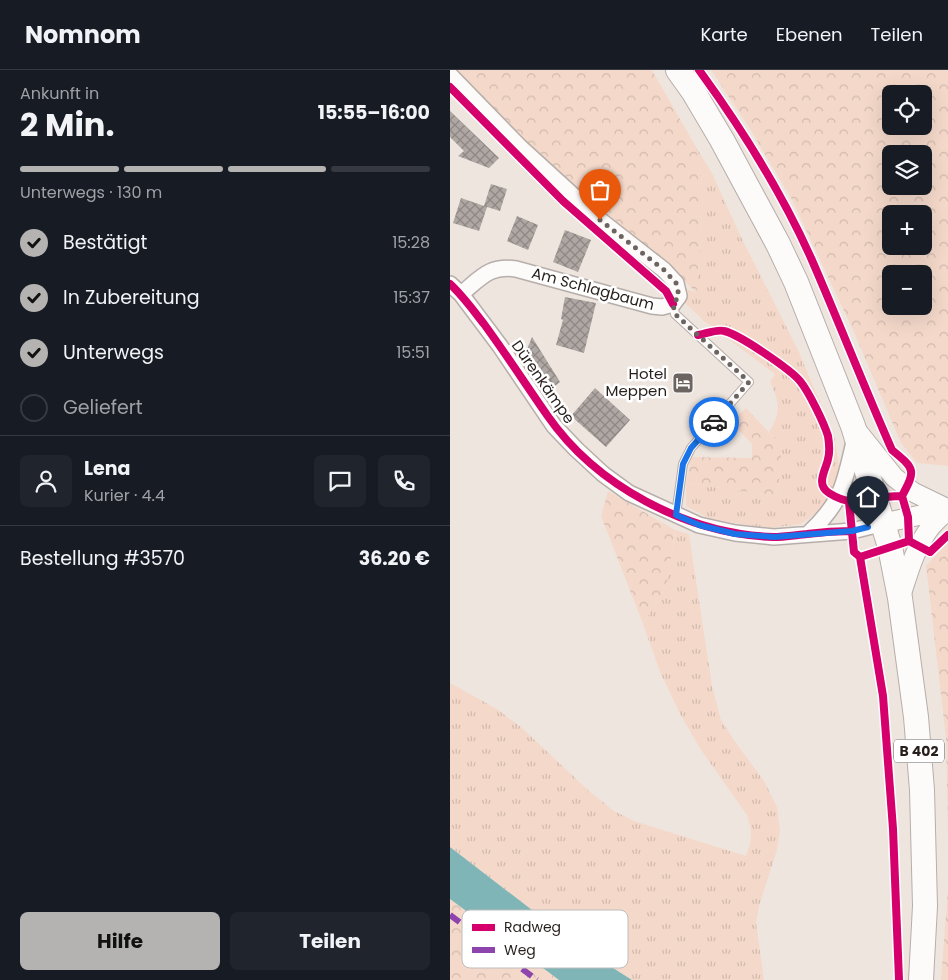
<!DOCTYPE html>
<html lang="de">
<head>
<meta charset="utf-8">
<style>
	body { margin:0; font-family:Poppins,sans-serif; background:#20242c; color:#f1f3f6; height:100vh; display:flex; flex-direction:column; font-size:19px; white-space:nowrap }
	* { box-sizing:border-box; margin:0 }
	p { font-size:16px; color:#9ea1a6 }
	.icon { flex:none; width:28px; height:28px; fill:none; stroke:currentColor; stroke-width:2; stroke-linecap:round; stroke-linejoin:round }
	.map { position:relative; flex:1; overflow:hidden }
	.sheet { display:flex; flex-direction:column; background:#171b24; width:450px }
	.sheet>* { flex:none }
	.tools { position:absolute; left:432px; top:15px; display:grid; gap:10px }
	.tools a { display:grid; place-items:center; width:50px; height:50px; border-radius:8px; background:#171b24; box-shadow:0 5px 20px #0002; font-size:25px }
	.pin { position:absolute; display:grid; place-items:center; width:42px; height:42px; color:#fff; margin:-51px -21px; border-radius:50% 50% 50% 0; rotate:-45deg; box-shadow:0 0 5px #0007 }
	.pin .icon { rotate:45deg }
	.courier { position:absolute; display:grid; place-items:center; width:50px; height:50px; margin:-25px; border:4px solid #1a73e8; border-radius:50%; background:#fff; color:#222; box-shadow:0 1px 6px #0007 }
	.summary em { font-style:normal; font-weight:700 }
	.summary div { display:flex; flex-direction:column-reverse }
	.summary { display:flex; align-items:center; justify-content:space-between; height:85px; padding:0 20px }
	h1 { font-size:32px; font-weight:700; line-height:38px }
	.bar { display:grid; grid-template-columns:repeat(4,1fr); gap:8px 5px; align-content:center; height:60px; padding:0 20px }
	.bar i { height:6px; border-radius:4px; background:#363941 }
	.bar .selected { background:#b5b3b2 }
	.bar p { grid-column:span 4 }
	.line { display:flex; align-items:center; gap:12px; padding:0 20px; border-top:1px solid #363941 }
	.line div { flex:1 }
	.round { display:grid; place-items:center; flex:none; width:52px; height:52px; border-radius:8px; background:#20242c }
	ol { padding:0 20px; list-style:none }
	li { display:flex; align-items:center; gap:15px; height:55px }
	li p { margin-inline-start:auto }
	li .icon { padding:5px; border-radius:50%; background:#b5b3b2; color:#111; stroke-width:4 }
	li:last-child { color:#9ea1a6 }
	li i { width:28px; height:28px; border:2px solid #363941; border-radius:50% }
	.cta { display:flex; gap:10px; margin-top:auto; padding:10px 20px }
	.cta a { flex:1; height:58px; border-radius:8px; background:#b5b3b2; color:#111; font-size:20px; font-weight:700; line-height:58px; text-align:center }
	.cta a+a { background:#20242c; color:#f1f3f6 }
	header { display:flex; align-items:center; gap:30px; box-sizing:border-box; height:70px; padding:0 25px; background:#171b24; border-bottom:1px solid #363941 }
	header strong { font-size:24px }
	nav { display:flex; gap:28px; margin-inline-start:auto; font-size:18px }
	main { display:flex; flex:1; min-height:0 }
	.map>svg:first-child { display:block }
</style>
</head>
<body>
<header>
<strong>Nomnom</strong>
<nav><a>Karte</a><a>Ebenen</a><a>Teilen</a></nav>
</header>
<main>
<section class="sheet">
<div class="summary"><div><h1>2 Min.</h1><p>Ankunft in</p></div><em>15:55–16:00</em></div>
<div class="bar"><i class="selected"></i><i class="selected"></i><i class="selected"></i><i></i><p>Unterwegs · 130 m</p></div>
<ol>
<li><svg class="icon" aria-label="check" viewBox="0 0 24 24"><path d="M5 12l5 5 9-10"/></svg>Bestätigt<p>15:28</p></li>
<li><svg class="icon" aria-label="check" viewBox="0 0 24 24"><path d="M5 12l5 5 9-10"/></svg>In Zubereitung<p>15:37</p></li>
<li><svg class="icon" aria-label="check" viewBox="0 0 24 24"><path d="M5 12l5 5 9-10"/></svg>Unterwegs<p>15:51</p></li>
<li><i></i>Geliefert</li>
</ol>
<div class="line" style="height:90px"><a class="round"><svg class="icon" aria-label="person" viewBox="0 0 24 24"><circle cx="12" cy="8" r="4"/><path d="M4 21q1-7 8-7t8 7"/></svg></a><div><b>Lena</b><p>Kurier · 4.4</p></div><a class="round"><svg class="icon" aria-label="chat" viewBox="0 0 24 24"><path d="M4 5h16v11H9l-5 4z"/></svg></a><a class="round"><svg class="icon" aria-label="phone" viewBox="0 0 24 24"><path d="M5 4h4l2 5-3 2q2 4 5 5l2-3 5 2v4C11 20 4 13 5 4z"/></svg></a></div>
<div class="line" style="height:65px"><div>Bestellung #3570</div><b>36.20 €</b></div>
<div class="cta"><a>Hilfe</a><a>Teilen</a></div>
</section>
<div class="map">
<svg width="498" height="910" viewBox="0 0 498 910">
	<defs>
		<pattern id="grass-tufts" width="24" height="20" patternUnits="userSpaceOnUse" patternTransform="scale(1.25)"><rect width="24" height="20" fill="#f4d9ca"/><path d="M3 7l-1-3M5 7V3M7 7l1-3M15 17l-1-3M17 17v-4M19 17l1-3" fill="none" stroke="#d1baad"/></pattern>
		<pattern id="forest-crowns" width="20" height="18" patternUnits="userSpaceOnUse" patternTransform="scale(1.25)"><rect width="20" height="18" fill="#f4d9ca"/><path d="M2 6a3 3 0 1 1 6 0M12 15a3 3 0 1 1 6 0" fill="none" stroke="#d1baad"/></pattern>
		<pattern id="building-cross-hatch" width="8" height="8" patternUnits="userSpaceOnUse" patternTransform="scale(1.25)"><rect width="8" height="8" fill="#afa7a3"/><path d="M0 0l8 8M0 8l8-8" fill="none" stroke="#8e8784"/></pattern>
	</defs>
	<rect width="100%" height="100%" fill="#efe5df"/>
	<!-- grass -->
	<path fill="url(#grass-tufts)" d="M246,77L263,105L291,167L348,280L384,366L389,393L388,410L376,435L351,454L320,458L290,454L258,448L236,436V413L328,426L332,376L319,362C331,343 330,333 320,312L325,304L254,251L234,232L233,221L237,219L247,223L253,125Z
		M225,460L239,464L262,616L271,650L286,673L314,711L327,737L330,760L327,780L309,836L306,853L314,910H182L130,877L0,777V613L47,639L72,658L139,721L164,741L184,751L296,786L300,774L301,760L297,745L251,680L230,644L210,602L193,554L217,515Z"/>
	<!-- forest -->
	<path fill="url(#forest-crowns)" fill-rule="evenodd" d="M5,0H202L246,77L253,125L247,224L226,202L156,148L73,75Z
		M261,0H498V396L467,393L451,373L403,260L341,128L300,59ZM441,24H474V56H441ZM441,84H474V116H441ZM441,144H474V176H441ZM441,204H474V236H441Z
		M296,338L332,376L328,426L236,413L241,387L302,388V374L281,352Z
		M158,421L225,460L217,515L193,554L151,446Z
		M498,472V767L496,668L476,496Z
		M498,818V910H491Z
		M0,829L109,910H0Z"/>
	<!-- water -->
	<path fill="#80b5b7" d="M0,777L130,877L182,910H109L0,829Z"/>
	<!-- building -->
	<path fill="url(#building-cross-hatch)" d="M0,41L49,88L39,98L8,86L14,81L0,67Z
		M41,114L57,119L50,141L34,136Z
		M11,128L37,137L29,161L3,153Z
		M67,146L88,155L78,180L57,171Z
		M115,160L141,170L128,202L103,192Z
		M115,227L146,233L134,283L106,275L113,250L111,249Z
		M82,267L110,312L99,321L75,284Z
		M145,318L180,350L156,377L121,346Z"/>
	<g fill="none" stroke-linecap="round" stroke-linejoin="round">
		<!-- service casing -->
		<g stroke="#b6aeaa" stroke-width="10">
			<path id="service" d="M223,234L225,244L299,312L241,378L233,394L226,445"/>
		</g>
		<!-- minor casing -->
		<g stroke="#b6aeaa" stroke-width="18">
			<path id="minor" d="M0,5L70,77L150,150L214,200L226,213L229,226L223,234L212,237L202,236L66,199C39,195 31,208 11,224
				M0,214L11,224L50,276L104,356L126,379L153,404L179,423L249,455L285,463L324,467L402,461L434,453
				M359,463C394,430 394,413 405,368"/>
		</g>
		<!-- tertiary casing -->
		<g stroke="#b6aeaa" stroke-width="21">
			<path id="tertiary" d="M408,362L444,407L463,422L498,439
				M434,453L498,439
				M450,528C458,504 464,480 479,459C484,452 492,446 498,439"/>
		</g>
		<!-- primary casing -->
		<g stroke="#b6aeaa" stroke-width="26">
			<path id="primary" d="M228,0L243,21L272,70L328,174L346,212L403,356L440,477L450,528L466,647L472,720L475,836L471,910"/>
		</g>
		<!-- service -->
		<use href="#service" stroke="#fdfbfa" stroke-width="8"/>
		<!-- minor -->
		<use href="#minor" stroke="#fdfbfa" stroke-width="15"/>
		<!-- tertiary -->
		<use href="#tertiary" stroke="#fdfbfa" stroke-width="19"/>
		<!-- primary -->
		<use href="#primary" stroke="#fdfbfa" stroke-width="24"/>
		<!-- quiet -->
		<path stroke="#8e44ad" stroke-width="6" stroke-dasharray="12 6" stroke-linecap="butt" d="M0,845L87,910"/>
		<!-- cycleway casing -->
		<g stroke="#fff" stroke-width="11">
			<path id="cycleway" d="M249,0C292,59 331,121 361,188C389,252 414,317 442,380C465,399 466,400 452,426L458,447L459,471
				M0,17L113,131L216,221L223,234
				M0,214C13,226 23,240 34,254C56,284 76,315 97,345C146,416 237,464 323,467C334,467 346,465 357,464C372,462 387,461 402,461
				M248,265C255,264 267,259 274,261C289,264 341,300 350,311C359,322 374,353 378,366C379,372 380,382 378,389C376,400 365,414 379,423C407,441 423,425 452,426
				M399,432L404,482L410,487L433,626L443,759L449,910
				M410,487L459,471L480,482L498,465"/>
		</g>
		<!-- cycleway -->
		<use href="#cycleway" stroke="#d6006c" stroke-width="8"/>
	</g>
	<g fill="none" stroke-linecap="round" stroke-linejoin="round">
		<!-- done -->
		<path stroke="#6c6460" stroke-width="5" stroke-dasharray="0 9" d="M150,150L214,200L226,213L229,226L223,234L225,244L299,312L264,352"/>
		<!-- route -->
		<path stroke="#1a73e8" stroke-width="6" d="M264,352L241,378L233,394L226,445L249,455L285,464L324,467L402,461L418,457"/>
	</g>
	<!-- icons -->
	<defs>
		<g id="hotel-square" transform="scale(1.125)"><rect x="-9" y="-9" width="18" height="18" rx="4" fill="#6c6460" stroke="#fff"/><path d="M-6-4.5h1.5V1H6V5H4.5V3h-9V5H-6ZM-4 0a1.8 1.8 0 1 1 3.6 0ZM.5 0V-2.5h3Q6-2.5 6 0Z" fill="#fff"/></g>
	</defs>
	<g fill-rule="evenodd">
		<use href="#hotel-square" x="233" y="313"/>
	</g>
	<g text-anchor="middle" stroke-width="5" stroke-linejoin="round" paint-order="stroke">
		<!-- shield labels -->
		<rect fill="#fff" stroke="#676260" stroke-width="1" x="444" y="669.5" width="50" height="23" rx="4"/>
		<g font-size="14" font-weight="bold" fill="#261f1c">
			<text x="469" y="686">B 402</text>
		</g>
		<!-- street labels -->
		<g font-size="15" fill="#261f1c" stroke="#fff">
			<text transform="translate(143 219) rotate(15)" y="5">Am Schlagbaum</text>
			<text transform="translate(93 312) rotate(55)" y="5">Dürenkämpe</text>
		</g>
		<!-- poi labels -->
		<g font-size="15" fill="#261f1c" stroke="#fff" text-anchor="end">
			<text x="217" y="309">Hotel<tspan x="217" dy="17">Meppen</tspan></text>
		</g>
	</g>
	<!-- legend -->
	<rect x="12" y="840" width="166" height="58" rx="8" fill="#fff" stroke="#bebcbb" stroke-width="1"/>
	<rect x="22" y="854" width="23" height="7" fill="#d6006c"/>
	<rect x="22" y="877" width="23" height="6" fill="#8e44ad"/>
	<g font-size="14" fill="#261f1c">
		<text x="54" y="862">Radweg</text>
		<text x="54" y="885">Weg</text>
	</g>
</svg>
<div class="tools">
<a><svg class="icon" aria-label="locate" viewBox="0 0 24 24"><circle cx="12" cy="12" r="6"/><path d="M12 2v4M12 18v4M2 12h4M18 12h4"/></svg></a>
<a><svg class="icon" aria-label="layers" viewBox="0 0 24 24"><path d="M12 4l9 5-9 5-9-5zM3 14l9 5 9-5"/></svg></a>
<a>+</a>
<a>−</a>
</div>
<div class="pin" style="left:150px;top:150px;background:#ea580c"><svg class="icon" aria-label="bag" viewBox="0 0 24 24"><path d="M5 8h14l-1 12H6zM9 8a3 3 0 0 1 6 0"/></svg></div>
<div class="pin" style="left:418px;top:457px;background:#1f2937"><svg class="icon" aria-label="home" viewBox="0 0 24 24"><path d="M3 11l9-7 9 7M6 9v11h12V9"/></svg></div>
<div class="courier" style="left:264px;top:352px"><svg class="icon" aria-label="car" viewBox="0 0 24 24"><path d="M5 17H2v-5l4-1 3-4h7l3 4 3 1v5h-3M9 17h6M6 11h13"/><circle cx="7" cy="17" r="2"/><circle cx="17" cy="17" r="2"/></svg></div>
</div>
</main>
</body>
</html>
